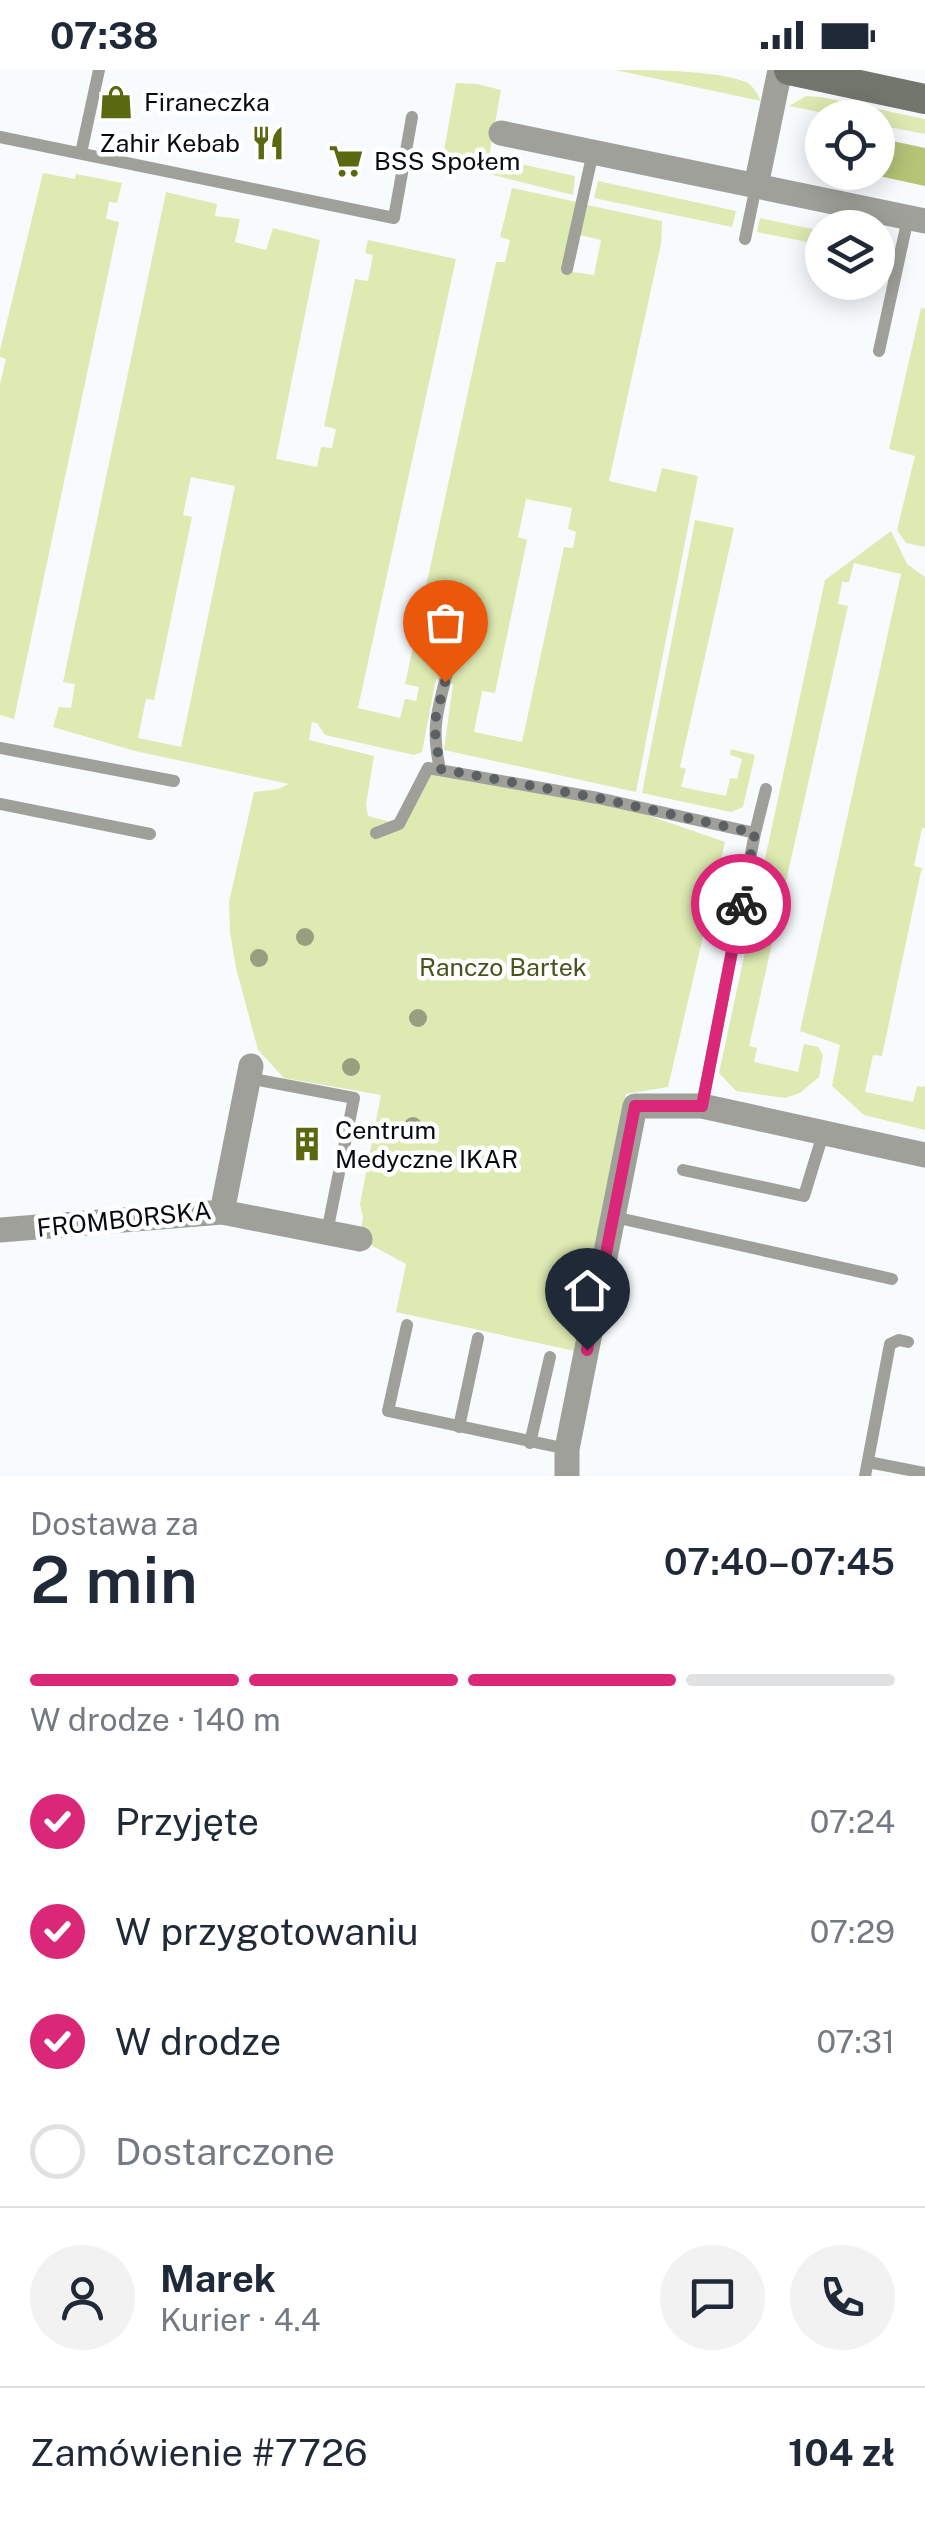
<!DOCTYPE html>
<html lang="pl">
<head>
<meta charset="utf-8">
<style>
	body { margin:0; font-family:"Public Sans",sans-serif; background:#f2f2f3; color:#1f2937; height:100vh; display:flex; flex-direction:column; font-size:38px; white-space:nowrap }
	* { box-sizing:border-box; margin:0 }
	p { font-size:32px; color:#747a83 }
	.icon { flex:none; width:55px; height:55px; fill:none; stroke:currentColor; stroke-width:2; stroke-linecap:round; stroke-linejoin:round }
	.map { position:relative; height:1406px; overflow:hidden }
	.details { display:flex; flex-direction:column; background:#fff; flex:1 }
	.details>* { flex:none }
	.controls { position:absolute; left:805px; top:30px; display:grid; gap:20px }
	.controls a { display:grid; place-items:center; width:90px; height:90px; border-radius:50%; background:#fff; box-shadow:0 5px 25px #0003; font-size:50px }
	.pin { position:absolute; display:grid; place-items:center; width:85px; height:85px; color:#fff; margin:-102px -42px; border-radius:50% 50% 50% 0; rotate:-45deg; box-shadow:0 0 10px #0007 }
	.pin .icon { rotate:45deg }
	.courier { position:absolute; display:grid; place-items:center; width:100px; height:100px; margin:-50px; border:8px solid #db2777; border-radius:50%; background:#fff; color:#222; box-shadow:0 2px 12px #0007 }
	.head em { font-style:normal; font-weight:600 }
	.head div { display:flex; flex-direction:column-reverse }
	.head { display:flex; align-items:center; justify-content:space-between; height:170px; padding:0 30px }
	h1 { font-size:65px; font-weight:600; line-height:75px }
	.bar { display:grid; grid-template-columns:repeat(4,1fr); gap:15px 10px; align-content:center; height:120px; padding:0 30px }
	.bar i { height:12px; border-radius:8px; background:#e0e1e3 }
	.bar .current { background:#db2777 }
	.bar p { grid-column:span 4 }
	.line { display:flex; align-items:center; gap:25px; padding:0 30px; border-top:2px solid #e0e1e3 }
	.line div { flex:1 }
	.round { display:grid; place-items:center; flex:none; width:105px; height:105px; border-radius:52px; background:#f2f2f3 }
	ol { padding:0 30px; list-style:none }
	li { display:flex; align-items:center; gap:30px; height:110px }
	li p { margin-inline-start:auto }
	li .icon { padding:10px; border-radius:50%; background:#db2777; color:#fff; stroke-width:4 }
	li:last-child { color:#747a83 }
	li i { width:55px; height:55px; border:5px solid #e0e1e3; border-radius:50% }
	.status { display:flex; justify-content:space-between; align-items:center; height:70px; padding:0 50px; background:#fff; direction:ltr }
	.status svg { height:28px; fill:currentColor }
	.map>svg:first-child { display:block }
</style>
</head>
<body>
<div class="status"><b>07:38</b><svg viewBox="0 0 49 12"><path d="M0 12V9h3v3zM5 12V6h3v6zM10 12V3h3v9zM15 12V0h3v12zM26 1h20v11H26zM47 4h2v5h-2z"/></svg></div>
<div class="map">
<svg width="925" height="1406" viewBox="0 0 925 1406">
	<rect width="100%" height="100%" fill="#f8fbfd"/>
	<!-- green -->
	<path fill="#ddeab2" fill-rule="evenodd" d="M615,0C649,0 716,0 746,12C754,17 757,23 761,31Z
		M456,13L477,14L501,20L489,87L575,106L573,125L442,92Z
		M806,26L821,27L925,49V64L878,55V48L844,47L789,36Z
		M43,103L75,109L76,104L122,113L117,133L109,132L106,149L119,152L14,649L0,645V314L6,289L0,287V280Z
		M598,111L736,141L732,157L594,128Z
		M512,118L582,133L568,198L573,202L594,205L601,170L580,165L587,135L662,151L661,174L609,411L656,422L662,398L698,406L636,722L444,680L453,614L436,609L422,682L414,685L325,665L317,653L312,652L309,670L374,686L366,735L368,746L398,754L428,698L598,728L725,772L668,1017L626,1024L575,1281L396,1242L406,1194L360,1169L363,1148L360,1134L381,1025L284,1008L258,980L236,898L230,862L229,832L254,722L278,719L289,714L135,681L53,657L59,637L71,638L75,614L63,612L166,122L217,134L215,146L240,149L235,172L266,180L273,158L320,170L276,389L317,397L321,377L332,378L336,359L324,356L355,209L368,211L373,185L365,183L368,170L456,189L358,638L400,648L405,629L416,631L419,617L405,614L496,192H505L510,170L500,167ZM191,407L235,416L181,677L138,668L146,629L154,630L192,447L183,445ZM526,429L572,438L568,459L576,462L573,478L564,477L522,672L474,662L482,621L495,623L527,470L518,467Z
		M760,148L822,161V175L757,162Z
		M921,238L925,239V477L906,473L897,460L915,386L889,379Z
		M695,450L734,458L680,697L686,699L681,717L726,726L730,708L737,709L742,689L730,685L731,679L755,685L743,737L731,742L642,723Z
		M891,461L907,494L925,507V758H922L914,796L922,798L920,806L882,986L873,985L865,1022L913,1032L917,1016L924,1017L925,1015V1060L864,1045L832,1016L840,975L800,961L901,504L854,493L849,512H842L838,534L848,536L749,976L757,978L754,992L798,1002L804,974L818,977L823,985L819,1007L800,1023L785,1028L736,1021L719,1003L825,510Z"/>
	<!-- forest -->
	<path fill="#b4c577" d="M878,68L925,78V116L865,103L878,102Z"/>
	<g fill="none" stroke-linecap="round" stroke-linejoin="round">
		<!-- lane -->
		<path stroke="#9fa09a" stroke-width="12" d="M0,67L394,148L412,47
			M81,83L99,0
			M745,169L756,116
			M567,199L593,82
			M879,281L908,148
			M0,678L174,711
			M440,699C431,659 437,642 447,603
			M0,734L150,764
			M376,763L399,754L428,698L598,728L755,763
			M248,1008L354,1028L327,1162
			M702,1036L755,763L766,719
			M683,1100L804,1126L823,1064
			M614,1147L892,1209
			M407,1255L388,1341L567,1379
			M459,1357L478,1268
			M530,1373L550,1287
			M868,1392L925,1403
			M865,1406L890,1274L899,1270L908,1272"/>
		<!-- street -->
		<path stroke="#9fa09a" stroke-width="25" d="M501,63L925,151
			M756,116L780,0
			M222,1142L360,1169
			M0,1160L222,1142L251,996
			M567,1406V1379L635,1036H702L925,1085"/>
		<!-- secondary -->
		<path stroke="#73766c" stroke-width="30" d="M789,0L925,29"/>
	</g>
	<!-- trees -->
	<g fill="#989f81">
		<circle cx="305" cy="867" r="9"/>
		<circle cx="259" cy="888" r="9"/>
		<circle cx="418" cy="948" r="9"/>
		<circle cx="351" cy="997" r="9"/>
		<circle cx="413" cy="1056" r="9"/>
	</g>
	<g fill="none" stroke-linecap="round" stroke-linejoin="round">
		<!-- done -->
		<path stroke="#5b6063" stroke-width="10" stroke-dasharray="0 18" d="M445,612L434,654L440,699L598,728L755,763L741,834"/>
		<!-- route -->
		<path stroke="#db2777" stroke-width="12" d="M587,1280L635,1036H702L741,834"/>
	</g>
	<!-- icons -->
	<defs>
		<g id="shop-bare" transform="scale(2.7)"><path d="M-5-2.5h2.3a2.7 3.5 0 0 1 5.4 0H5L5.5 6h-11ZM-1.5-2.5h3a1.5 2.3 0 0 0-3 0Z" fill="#5a680f" stroke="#fff" stroke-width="2.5" paint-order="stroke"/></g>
		<g id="restaurant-bare" transform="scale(2.7)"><path d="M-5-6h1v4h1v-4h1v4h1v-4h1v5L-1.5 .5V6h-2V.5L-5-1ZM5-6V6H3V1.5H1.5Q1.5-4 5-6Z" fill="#5a680f" stroke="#fff" stroke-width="2.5" paint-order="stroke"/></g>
		<g id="supermarket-bare" transform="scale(2.7)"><path d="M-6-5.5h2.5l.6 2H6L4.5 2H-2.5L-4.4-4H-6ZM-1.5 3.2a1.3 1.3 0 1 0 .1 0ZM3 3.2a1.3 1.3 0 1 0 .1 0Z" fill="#5a680f" stroke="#fff" stroke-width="2.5" paint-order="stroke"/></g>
		<g id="building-bare" transform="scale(2.7)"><path d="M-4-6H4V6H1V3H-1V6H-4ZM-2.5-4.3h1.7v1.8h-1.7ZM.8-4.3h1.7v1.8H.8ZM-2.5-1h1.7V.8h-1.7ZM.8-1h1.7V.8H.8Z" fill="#5a680f" stroke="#fff" stroke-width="2.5" paint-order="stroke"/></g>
	</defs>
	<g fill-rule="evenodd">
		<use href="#shop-bare" x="116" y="32"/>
		<use href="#restaurant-bare" x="268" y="73"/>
		<use href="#supermarket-bare" x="346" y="91"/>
		<use href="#building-bare" x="307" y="1074"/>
	</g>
	<g text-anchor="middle" stroke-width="9" stroke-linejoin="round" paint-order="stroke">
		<!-- poi labels -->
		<g font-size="25" fill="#070c10" stroke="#fff" text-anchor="start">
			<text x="144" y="41">Firaneczka</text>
			<text x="240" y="82" text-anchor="end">Zahir Kebab</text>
			<text x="374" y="100">BSS Społem</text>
			<text x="335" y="1069">Centrum<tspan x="335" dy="29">Medyczne IKAR</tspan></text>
		</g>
		<!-- park labels -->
		<g font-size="25" fill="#49541b" stroke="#fff">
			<text x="503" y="906">Ranczo Bartek</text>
		</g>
		<!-- street labels -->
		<g font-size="25" fill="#070c10" stroke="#fff">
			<text transform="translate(124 1149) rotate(-6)" y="9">FROMBORSKA</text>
		</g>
	</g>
</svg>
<div class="controls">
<a><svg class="icon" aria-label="locate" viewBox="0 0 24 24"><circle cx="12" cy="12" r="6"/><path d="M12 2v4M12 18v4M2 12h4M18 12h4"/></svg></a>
<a><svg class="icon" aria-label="layers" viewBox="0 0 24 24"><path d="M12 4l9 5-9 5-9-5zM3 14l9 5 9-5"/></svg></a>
</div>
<div class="pin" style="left:445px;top:612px;background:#ea580c"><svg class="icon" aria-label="bag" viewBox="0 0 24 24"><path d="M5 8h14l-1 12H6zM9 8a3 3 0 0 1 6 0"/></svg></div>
<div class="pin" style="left:587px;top:1280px;background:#1f2937"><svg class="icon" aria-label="home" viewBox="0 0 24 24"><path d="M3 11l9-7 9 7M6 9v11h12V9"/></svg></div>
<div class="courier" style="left:741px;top:834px"><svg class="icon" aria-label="bike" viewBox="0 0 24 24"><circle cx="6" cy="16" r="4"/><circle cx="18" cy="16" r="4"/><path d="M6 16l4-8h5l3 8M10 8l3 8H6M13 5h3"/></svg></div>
</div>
<section class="details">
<div class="head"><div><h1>2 min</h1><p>Dostawa za</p></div><em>07:40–07:45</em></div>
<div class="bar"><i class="current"></i><i class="current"></i><i class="current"></i><i></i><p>W drodze · 140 m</p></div>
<ol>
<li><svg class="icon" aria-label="check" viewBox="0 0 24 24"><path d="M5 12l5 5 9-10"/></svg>Przyjęte<p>07:24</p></li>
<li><svg class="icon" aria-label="check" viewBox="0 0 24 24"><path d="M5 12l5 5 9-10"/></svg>W przygotowaniu<p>07:29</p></li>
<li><svg class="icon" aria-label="check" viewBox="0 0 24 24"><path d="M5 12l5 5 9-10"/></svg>W drodze<p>07:31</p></li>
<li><i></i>Dostarczone</li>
</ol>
<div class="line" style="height:180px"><a class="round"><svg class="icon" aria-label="person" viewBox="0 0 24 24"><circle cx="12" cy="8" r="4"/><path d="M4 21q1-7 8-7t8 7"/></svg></a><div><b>Marek</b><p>Kurier · 4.4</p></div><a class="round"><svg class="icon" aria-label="chat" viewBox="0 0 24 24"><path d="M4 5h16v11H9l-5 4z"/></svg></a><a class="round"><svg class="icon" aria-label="phone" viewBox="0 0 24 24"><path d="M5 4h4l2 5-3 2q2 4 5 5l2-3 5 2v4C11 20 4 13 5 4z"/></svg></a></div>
<div class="line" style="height:130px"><div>Zamówienie #7726</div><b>104 zł</b></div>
</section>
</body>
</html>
